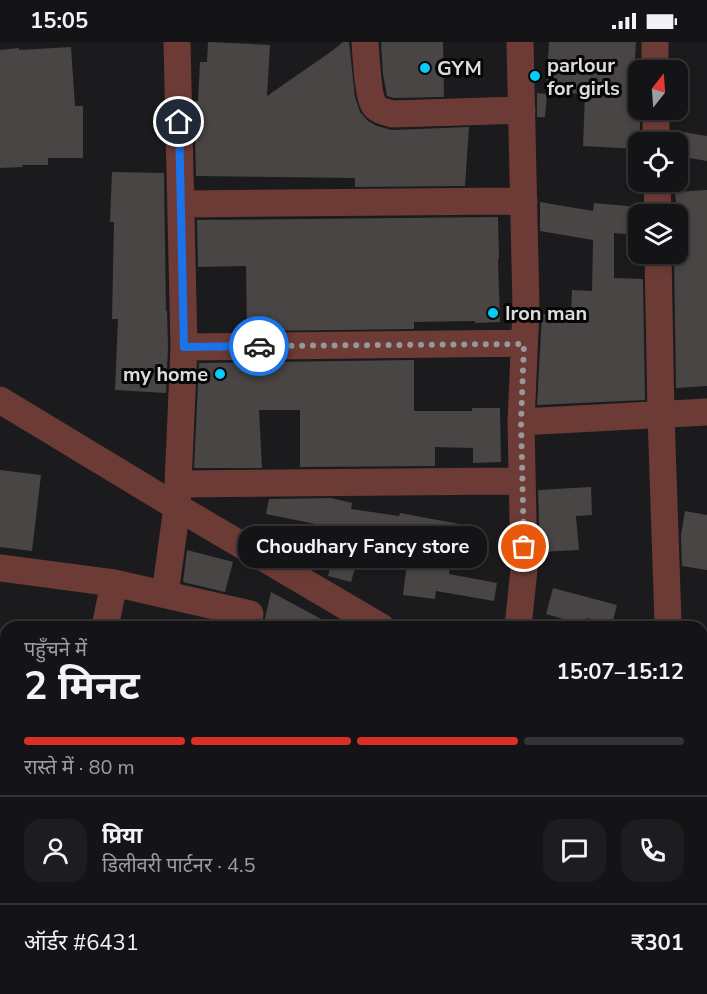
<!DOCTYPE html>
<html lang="hi">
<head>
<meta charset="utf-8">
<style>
	body { margin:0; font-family:"Nunito Sans","Noto Sans Devanagari",sans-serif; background:#1d1d1f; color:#f1f3f6; height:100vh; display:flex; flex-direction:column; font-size:22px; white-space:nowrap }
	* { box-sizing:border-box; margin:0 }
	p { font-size:20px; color:#9d9ea1 }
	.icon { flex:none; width:33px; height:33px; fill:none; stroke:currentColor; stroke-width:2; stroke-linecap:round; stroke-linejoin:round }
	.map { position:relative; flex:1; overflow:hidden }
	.panel { position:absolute; left:0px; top:579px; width:708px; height:374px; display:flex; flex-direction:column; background:#141416; border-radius:18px 18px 0 0; box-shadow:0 3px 9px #0003,0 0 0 2px #333335 }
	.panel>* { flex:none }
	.needle { width:39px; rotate:17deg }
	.tools { position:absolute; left:628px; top:18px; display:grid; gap:12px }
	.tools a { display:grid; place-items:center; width:60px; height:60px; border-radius:12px; background:#141416; box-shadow:0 3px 9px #0003,0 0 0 2px #333335; font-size:30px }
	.pin { position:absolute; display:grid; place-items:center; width:51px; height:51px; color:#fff; margin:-26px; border:3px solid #fff; border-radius:50%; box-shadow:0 2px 6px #0007 }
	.courier { position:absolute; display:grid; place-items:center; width:60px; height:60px; margin:-30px; border:4px solid #1a73e8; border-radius:50%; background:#fff; color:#222; box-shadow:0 2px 8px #0007 }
	.bubble { position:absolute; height:42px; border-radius:18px; background:#141416; box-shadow:0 3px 9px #0003,0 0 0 2px #333335; font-size:20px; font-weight:700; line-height:42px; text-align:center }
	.headline em { font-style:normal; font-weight:700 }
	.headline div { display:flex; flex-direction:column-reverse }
	.headline { display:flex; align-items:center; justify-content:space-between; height:102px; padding:0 24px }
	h1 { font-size:39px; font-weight:700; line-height:45px }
	.bar { display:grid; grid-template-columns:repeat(4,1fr); gap:9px 6px; align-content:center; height:72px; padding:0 24px }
	.bar i { height:8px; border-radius:4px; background:#333335 }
	.bar .selected { background:#d93025 }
	.bar p { grid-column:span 4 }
	.line { display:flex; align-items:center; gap:15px; padding:0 24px; border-top:2px solid #333335 }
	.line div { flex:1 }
	.round { display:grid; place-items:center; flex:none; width:63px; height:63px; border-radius:18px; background:#1d1d1f }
	.status { display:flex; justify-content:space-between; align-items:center; height:42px; padding:0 30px; background:#141416; direction:ltr }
	.status svg { height:16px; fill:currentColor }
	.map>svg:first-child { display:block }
</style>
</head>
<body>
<div class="status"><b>15:05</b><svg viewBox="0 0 49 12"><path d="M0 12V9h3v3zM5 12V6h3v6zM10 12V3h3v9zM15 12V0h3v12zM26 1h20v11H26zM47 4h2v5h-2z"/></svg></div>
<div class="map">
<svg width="707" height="952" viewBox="0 0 707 952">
	<rect width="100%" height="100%" fill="#1b1a1d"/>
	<!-- building -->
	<path fill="#484544" d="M208,0L270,3L267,54L332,9L343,0H349L355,55L360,70L368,79L377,84L392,88L469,85L465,144L355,145V136L196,134L194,59H198L200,20H207Z
		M381,0H443L444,55L394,56L387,54L383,32Z
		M549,0H636L633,46H639V68H640V100H639V107L583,104L585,52L546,50Z
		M71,5L75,64H83V116H48V123H22L23,125L0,126V8L19,6V8Z
		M537,51L547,52L545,75H537Z
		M672,88L707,94V119L678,114V99V100H672Z
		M112,130L164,131L166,269H167L168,305L166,351L115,348L118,277H112L114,180H110Z
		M707,148V344L676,346L674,212H678V172H677L675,150Z
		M540,160L593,169L594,161L638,165L636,193L614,191V236L643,237L645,358L537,363L542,272L571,274L572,248L592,249L593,198L540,189Z
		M498,175L499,217H498L500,280L475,281V279L414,280V287L247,289L246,224L198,225L197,178Z
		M414,318V369H472V366H500L501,420L473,421V406L435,405V424L300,425V368H259L262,426H194L199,321Z
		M0,428L41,433L32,509L0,505Z
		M591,445L592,473L576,474L579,508L540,510L538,448Z
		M331,456L352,461L351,467L399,474L400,471L459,482L452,515L439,516L451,519L449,532L497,541L494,559L436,549L435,557L403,553L407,520L387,516L359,513L351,540L328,534L340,487L266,472L269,457Z
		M685,469L707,473V528L682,524L681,493Z
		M187,508L233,520L225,550L183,540Z
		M553,546L617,563L612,582L586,576L584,583L546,572Z
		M271,550L336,585H263Z"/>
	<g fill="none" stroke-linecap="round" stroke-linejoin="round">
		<!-- street -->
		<path stroke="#6d3b35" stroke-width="27" d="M365,0C366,13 368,55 374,63C378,69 386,70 392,72L522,68
			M655,0V28
			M656,68V100
			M657,140L658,172
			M181,162L524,159
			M658,212L661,373L668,580L667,585
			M184,305L524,301
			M0,358L177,465L381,585
			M521,380L707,370
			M178,442L522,439
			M0,526L114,541L250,572L247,585
			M165,552L177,465L184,305L177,0
			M105,585L114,541
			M518,585L524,527L521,380L526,266L520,0
			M702,784L707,788
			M0,793L6,795
			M0,889L6,891
			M422,946L444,952
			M33,952L34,946
			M170,952L171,946
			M316,952L317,946
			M591,952L592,946"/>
	</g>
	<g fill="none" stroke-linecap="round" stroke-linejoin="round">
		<!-- done -->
		<path stroke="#98989a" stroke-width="6" stroke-dasharray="0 10.8" d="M259,304L524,302L521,380L524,505"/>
		<!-- route -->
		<path stroke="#1a73e8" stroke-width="8" d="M179,80L184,305L259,304"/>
	</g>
	<!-- markers -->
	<g fill="#04cbf9" stroke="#060607" stroke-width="2">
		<circle cx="425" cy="26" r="6"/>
		<circle cx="535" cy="34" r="6"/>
		<circle cx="493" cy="271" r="6"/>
		<circle cx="220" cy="332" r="6"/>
	</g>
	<g text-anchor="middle" stroke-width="6" stroke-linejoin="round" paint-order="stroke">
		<!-- poi labels -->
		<g font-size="20" font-weight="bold" fill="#dcdcde" stroke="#060607" text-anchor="start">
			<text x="547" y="30">parlour<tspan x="547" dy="23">for girls</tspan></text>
			<text x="437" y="33">GYM</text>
			<text x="505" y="278">Iron man</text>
			<text x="208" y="339" text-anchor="end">my home</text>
		</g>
	</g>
</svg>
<div class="tools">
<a><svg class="needle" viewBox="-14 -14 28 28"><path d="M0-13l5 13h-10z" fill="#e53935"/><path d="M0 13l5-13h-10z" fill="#9d9ea1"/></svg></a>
<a><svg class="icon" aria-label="locate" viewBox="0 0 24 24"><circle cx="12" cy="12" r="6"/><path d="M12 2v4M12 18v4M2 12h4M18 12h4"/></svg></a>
<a><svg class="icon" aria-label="layers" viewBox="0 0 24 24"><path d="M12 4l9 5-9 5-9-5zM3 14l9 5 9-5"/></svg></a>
</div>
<div class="pin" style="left:524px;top:505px;background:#ea580c"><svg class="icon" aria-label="bag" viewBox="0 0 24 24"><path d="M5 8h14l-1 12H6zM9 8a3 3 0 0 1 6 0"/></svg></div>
<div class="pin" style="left:179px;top:80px;background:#1f2937"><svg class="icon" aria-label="home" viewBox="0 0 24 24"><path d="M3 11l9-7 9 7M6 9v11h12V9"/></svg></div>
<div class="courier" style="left:259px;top:304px"><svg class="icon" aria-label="car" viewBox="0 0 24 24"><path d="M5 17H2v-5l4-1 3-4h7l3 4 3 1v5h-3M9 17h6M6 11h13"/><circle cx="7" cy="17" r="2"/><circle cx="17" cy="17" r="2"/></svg></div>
<div class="bubble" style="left:238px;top:484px;width:249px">Choudhary Fancy store</div>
<section class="panel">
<div class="headline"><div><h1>2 मिनट</h1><p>पहुँचने में</p></div><em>15:07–15:12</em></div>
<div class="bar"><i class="selected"></i><i class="selected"></i><i class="selected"></i><i></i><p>रास्ते में · 80 m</p></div>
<div class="line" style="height:108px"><a class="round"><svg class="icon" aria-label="person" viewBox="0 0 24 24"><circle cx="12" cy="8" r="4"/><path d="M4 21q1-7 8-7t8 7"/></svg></a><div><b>प्रिया</b><p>डिलीवरी पार्टनर · 4.5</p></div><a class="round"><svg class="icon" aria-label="chat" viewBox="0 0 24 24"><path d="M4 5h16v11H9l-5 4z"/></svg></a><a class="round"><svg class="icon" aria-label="phone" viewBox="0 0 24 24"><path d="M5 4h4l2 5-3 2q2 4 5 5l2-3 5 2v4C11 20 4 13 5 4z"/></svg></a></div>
<div class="line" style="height:78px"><div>ऑर्डर #6431</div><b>₹301</b></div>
</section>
</div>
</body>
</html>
